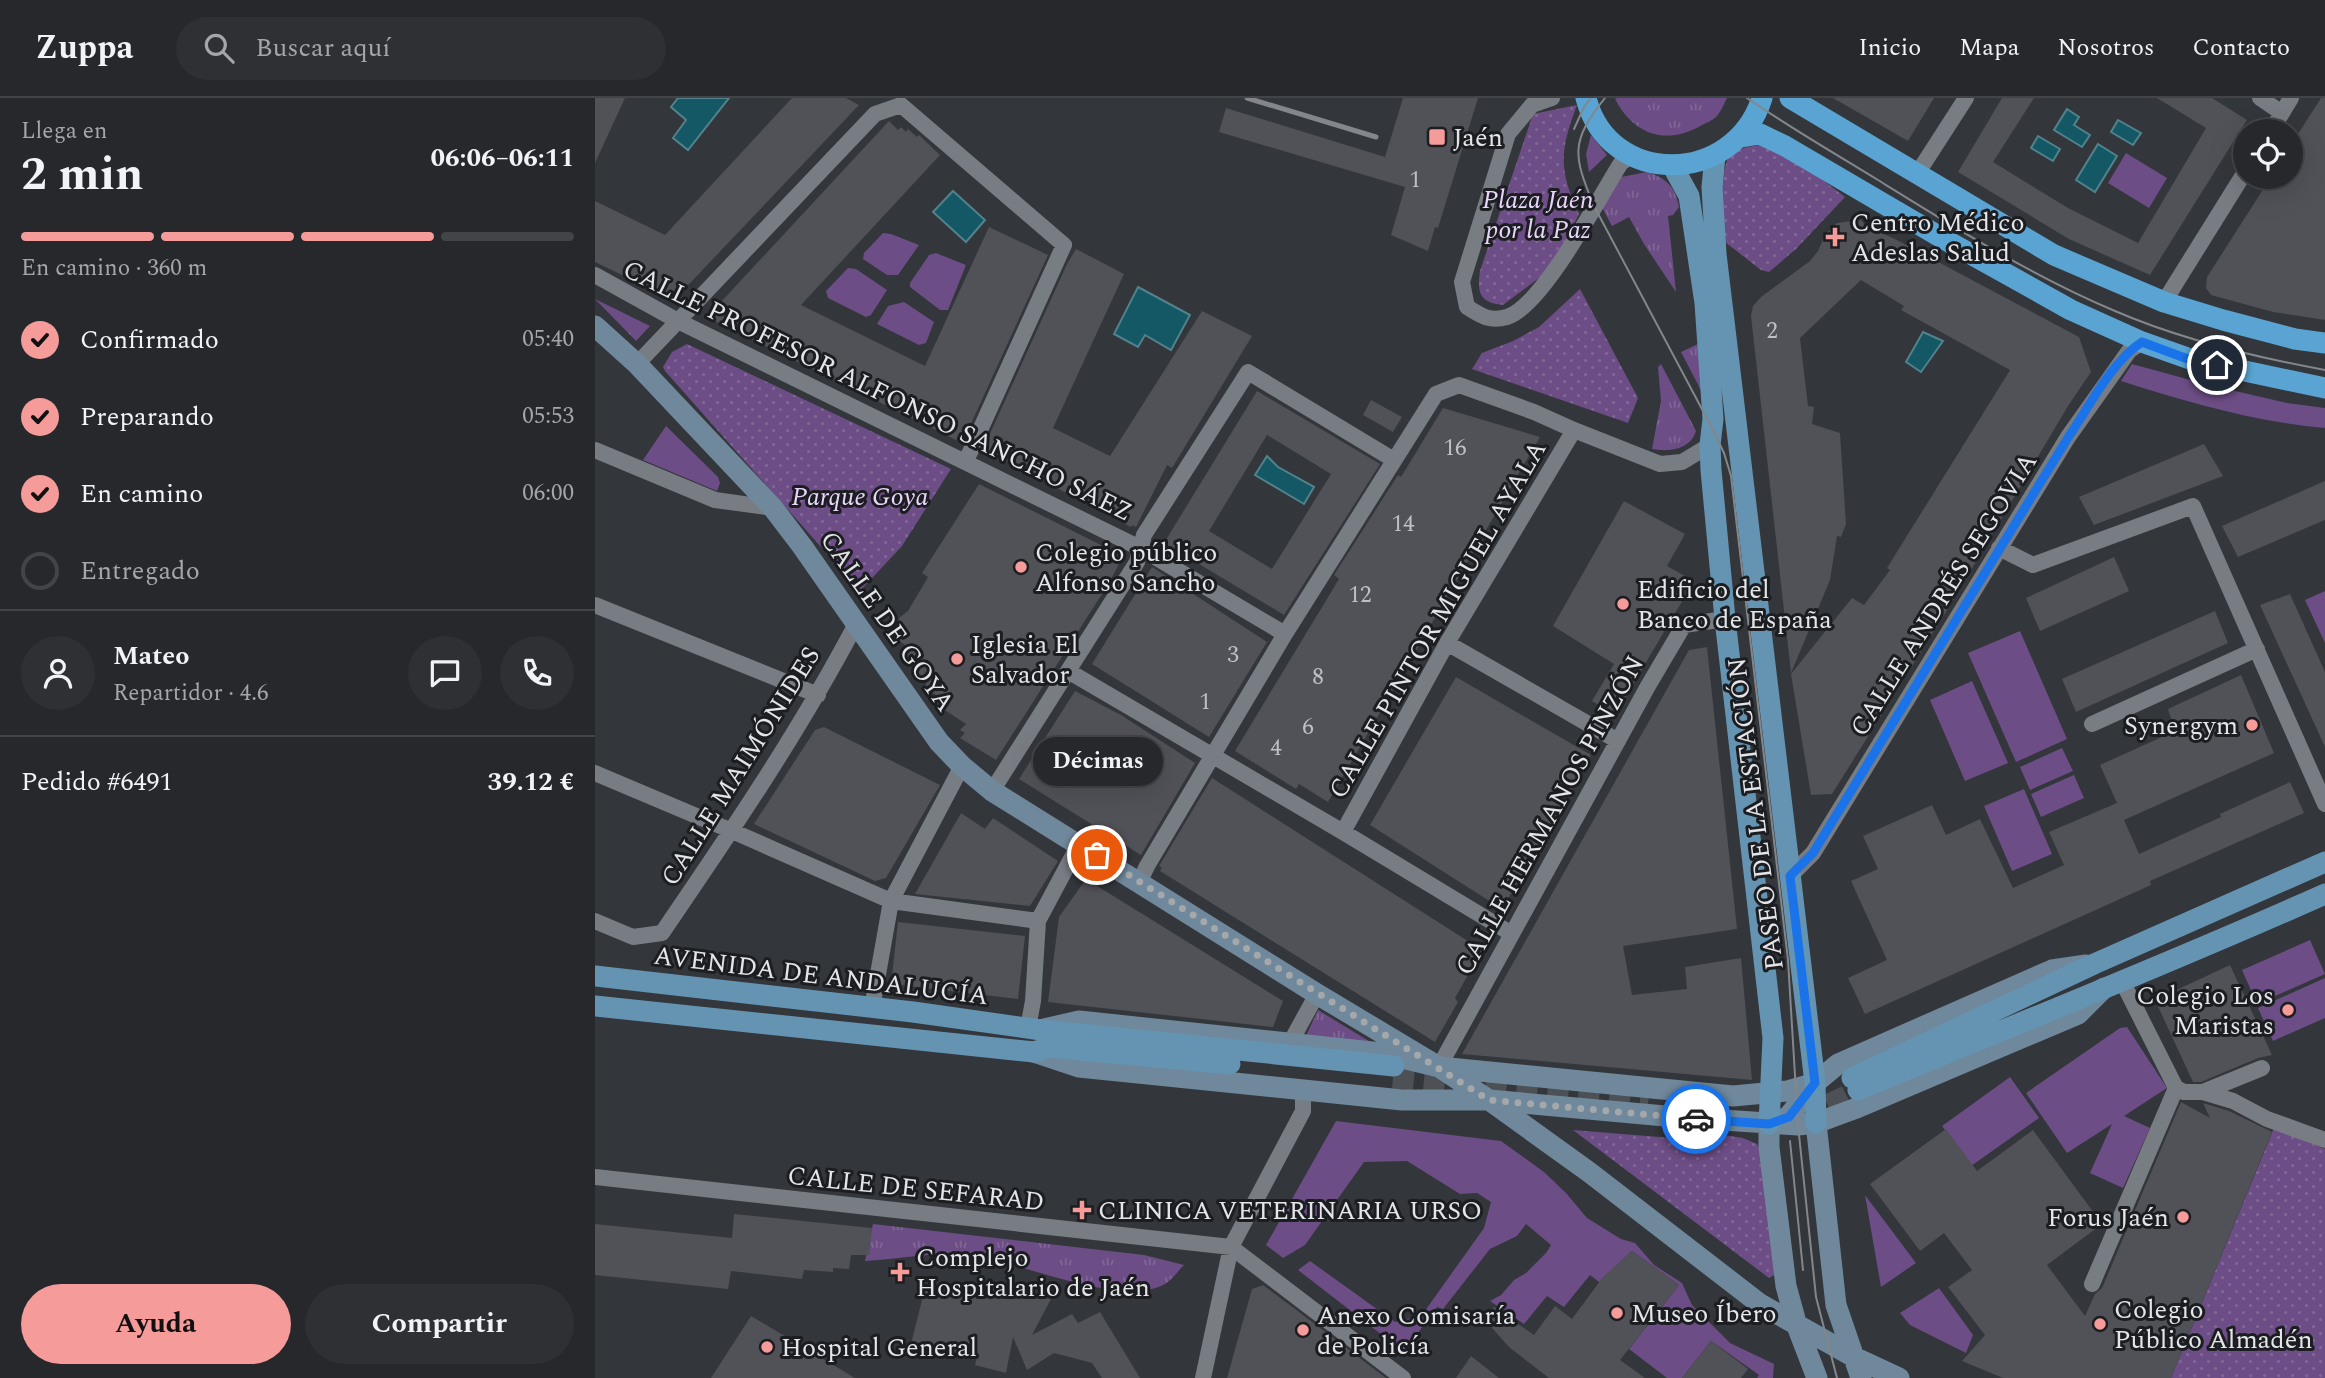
<!DOCTYPE html>
<html lang="es">
<head>
<meta charset="utf-8">
<style>
	body { margin:0; font-family:Spectral,serif; background:#2e3034; color:#f1f3f6; height:100vh; display:flex; flex-direction:column; font-size:26px; white-space:nowrap }
	* { box-sizing:border-box; margin:0 }
	p { font-size:23px; color:#a4a6a9 }
	.icon { flex:none; width:38px; height:38px; fill:none; stroke:currentColor; stroke-width:2; stroke-linecap:round; stroke-linejoin:round }
	.map { position:relative; flex:1; overflow:hidden }
	.side { display:flex; flex-direction:column; background:#26282c; width:595px }
	.side>* { flex:none }
	.buttons { position:absolute; left:1638px; top:21px; display:grid; gap:14px }
	.buttons a { display:grid; place-items:center; width:70px; height:70px; border-radius:50%; background:#26282c; box-shadow:0 7px 28px #0002,0 0 0 2px #424448; font-size:35px }
	.pin { position:absolute; display:grid; place-items:center; width:60px; height:60px; color:#fff; margin:-30px; border:4px solid #fff; border-radius:50%; box-shadow:0 2px 7px #0007 }
	.courier { position:absolute; display:grid; place-items:center; width:70px; height:70px; margin:-35px; border:5px solid #1a73e8; border-radius:50%; background:#fff; color:#222; box-shadow:0 2px 9px #0007 }
	.bubble { position:absolute; height:49px; border-radius:24px; background:#26282c; box-shadow:0 7px 28px #0002,0 0 0 2px #424448; font-size:23px; font-weight:700; line-height:49px; text-align:center }
	.head em { font-style:normal; font-weight:700 }
	.head div { display:flex; flex-direction:column-reverse }
	.head { display:flex; align-items:center; justify-content:space-between; height:119px; padding:0 21px }
	h1 { font-size:46px; font-weight:700; line-height:52px }
	.bar { display:grid; grid-template-columns:repeat(4,1fr); gap:10px 7px; align-content:center; height:84px; padding:0 21px }
	.bar i { height:9px; border-radius:5px; background:#424448 }
	.bar .on { background:#f59b9a }
	.bar p { grid-column:span 4 }
	.line { display:flex; align-items:center; gap:18px; padding:0 21px; border-top:2px solid #424448 }
	.line div { flex:1 }
	.round { display:grid; place-items:center; flex:none; width:74px; height:74px; border-radius:37px; background:#2e3034 }
	ol { padding:0 21px; list-style:none }
	li { display:flex; align-items:center; gap:21px; height:77px }
	li p { margin-inline-start:auto }
	li .icon { padding:7px; border-radius:50%; background:#f59b9a; color:#111; stroke-width:4 }
	li:last-child { color:#a4a6a9 }
	li i { width:38px; height:38px; border:4px solid #424448; border-radius:50% }
	.button { display:flex; gap:14px; margin-top:auto; padding:14px 21px }
	.button a { flex:1; height:80px; border-radius:42px; background:#f59b9a; color:#111; font-size:28px; font-weight:700; line-height:80px; text-align:center }
	.button a+a { background:#2e3034; color:#f1f3f6 }
	header { display:flex; align-items:center; gap:42px; box-sizing:border-box; height:98px; padding:0 35px; background:#26282c; border-bottom:2px solid #424448 }
	header strong { font-size:33px }
	nav { display:flex; gap:38px; margin-inline-start:auto; font-size:24px }
	.search { width:490px; height:63px; background:#2e3034; display:flex; align-items:center; gap:18px; box-sizing:border-box; padding:0 24px; border-radius:38px; color:#a4a6a9; font-size:26px }
	main { display:flex; flex:1; min-height:0 }
	.map>svg:first-child { display:block }
</style>
</head>
<body>
<header>
<strong>Zuppa</strong>
<div class="search"><svg class="icon" aria-label="search" viewBox="0 0 24 24"><circle cx="10" cy="10" r="6"/><path d="M15 15l6 6"/></svg>Buscar aquí</div>
<nav><a>Inicio</a><a>Mapa</a><a>Nosotros</a><a>Contacto</a></nav>
</header>
<main>
<section class="side">
<div class="head"><div><h1>2 min</h1><p>Llega en</p></div><em>06:06–06:11</em></div>
<div class="bar"><i class="on"></i><i class="on"></i><i class="on"></i><i></i><p>En camino · 360 m</p></div>
<ol>
<li><svg class="icon" aria-label="check" viewBox="0 0 24 24"><path d="M5 12l5 5 9-10"/></svg>Confirmado<p>05:40</p></li>
<li><svg class="icon" aria-label="check" viewBox="0 0 24 24"><path d="M5 12l5 5 9-10"/></svg>Preparando<p>05:53</p></li>
<li><svg class="icon" aria-label="check" viewBox="0 0 24 24"><path d="M5 12l5 5 9-10"/></svg>En camino<p>06:00</p></li>
<li><i></i>Entregado</li>
</ol>
<div class="line" style="height:126px"><a class="round"><svg class="icon" aria-label="person" viewBox="0 0 24 24"><circle cx="12" cy="8" r="4"/><path d="M4 21q1-7 8-7t8 7"/></svg></a><div><b>Mateo</b><p>Repartidor · 4.6</p></div><a class="round"><svg class="icon" aria-label="chat" viewBox="0 0 24 24"><path d="M4 5h16v11H9l-5 4z"/></svg></a><a class="round"><svg class="icon" aria-label="phone" viewBox="0 0 24 24"><path d="M5 4h4l2 5-3 2q2 4 5 5l2-3 5 2v4C11 20 4 13 5 4z"/></svg></a></div>
<div class="line" style="height:91px"><div>Pedido #6491</div><b>39.12 €</b></div>
<div class="button"><a>Ayuda</a><a>Compartir</a></div>
</section>
<div class="map">
<svg width="1730" height="1280" viewBox="0 0 1730 1280">
	<defs>
		<pattern id="grass-tufts" width="24" height="20" patternUnits="userSpaceOnUse" patternTransform="scale(1.75)"><rect width="24" height="20" fill="#6c4d85"/><path d="M3 7l-1-3M5 7V3M7 7l1-3M15 17l-1-3M17 17v-4M19 17l1-3" fill="none" stroke="#816696"/></pattern>
		<pattern id="park-dots" width="8" height="8" patternUnits="userSpaceOnUse" patternTransform="scale(1.75)"><rect width="8" height="8" fill="#6c4d85"/><path d="M2 2h.1M6 6h.1" fill="none" stroke="#816696" stroke-width="1.8" stroke-linecap="round"/></pattern>
	</defs>
	<rect width="100%" height="100%" fill="#33363b"/>
	<!-- grass -->
	<path fill="url(#grass-tufts)" d="M1022,0H1132C1129,6 1126,14 1121,19C1118,22 1111,25 1107,27C1071,48 1039,37 1020,1Z
		M1052,74C1071,80 1080,88 1084,109L1078,117L1073,118L1081,194L1049,146L1034,119L1017,128L1003,102L1026,79Z
		M0,201L55,228L41,243Z
		M1103,246L1109,298L1086,254Z
		M1066,266L1101,333C1095,352 1074,354 1057,351L1066,303L1063,269Z
		M723,912L782,948L710,940Z
		M278,1126L549,1157L589,1167C583,1173 577,1182 570,1186C524,1211 424,1162 372,1157C339,1154 303,1161 270,1163Z"/>
	<!-- park -->
	<path fill="url(#park-dots)" d="M982,7C965,52 963,71 984,116L963,157L948,177L908,207C884,205 882,194 885,173L938,16Z
		M1171,46L1215,72L1250,99L1201,151L1174,174L1166,172L1130,144C1126,114 1123,86 1134,57L1151,49Z
		M985,191L1043,300L1033,325L877,271L887,255L918,243L944,229Z
		M92,246L356,371L307,448L265,493L70,273L68,269L77,254Z
		M1679,1030L1730,1051V1280H1576Z
		M978,1032L1113,1043L1122,1036L1148,1040L1162,1046L1167,1056L1183,1175L1174,1180Z"/>
	<!-- garden -->
	<path fill="#6c4d85" d="M996,37L1012,57L994,74L991,56Z
		M1531,55L1572,80L1554,110L1513,85Z
		M288,135L296,136L324,147L303,177H292L268,161L269,155Z
		M341,155L371,167L353,212H345L315,189V185L334,157Z
		M253,170L261,171L292,192L276,217L271,219L233,200L231,193Z
		M309,204L339,224L331,245L324,247L282,226L293,208Z
		M1537,266L1610,286L1692,305L1730,310V330C1660,324 1592,304 1526,283Z
		M71,328L123,379L125,385L122,393L48,362Z
		M1730,493V545L1710,502Z
		M1425,533L1472,641L1421,664L1373,555Z
		M1377,583L1413,665L1370,683L1335,602Z
		M1467,650L1478,673L1435,692L1425,669Z
		M1479,677L1489,700L1446,719L1436,696Z
		M1429,691L1457,756L1417,773L1389,708Z
		M1715,842L1730,876L1662,906L1647,872Z
		M1730,880V920L1678,943L1663,910Z
		M1532,929L1572,990L1529,1018L1555,1030L1528,1090L1495,1075L1517,1026L1472,1055L1431,995L1525,930Z
		M1415,979L1444,1020L1376,1068L1347,1028Z
		M741,1023L906,1043L949,1074L971,1095L992,1120L1026,1141L1040,1145L1059,1167L1087,1185L1097,1207L1135,1245L1179,1266L1178,1280H1162L1164,1277L1116,1243L1087,1280H1072L1034,1251L1084,1187L1037,1153L1004,1184L995,1177L969,1209L952,1198L929,1226L895,1203L906,1197L919,1182L931,1175L951,1155L956,1147L931,1126L922,1138L895,1151L848,1211L842,1209L809,1254L703,1172L715,1163L800,1224L827,1217L889,1130L896,1104L882,1095L865,1096L812,1063L769,1064L710,1147L688,1160L671,1147Z
		M1270,1097L1321,1165L1286,1189Z
		M1344,1190L1378,1237L1371,1255L1315,1227L1305,1215Z"/>
	<!-- water -->
	<path fill="#145865" stroke="#52828c" stroke-width="2" d="M83,0H134L93,52L78,40L91,22L76,9Z
		M1472,11L1484,19L1479,27L1495,37L1487,49L1459,32Z
		M1523,22L1546,35L1538,47L1516,34Z
		M1443,38L1465,51L1458,63L1436,50Z
		M1503,46L1522,58L1500,94L1481,82Z
		M358,93L390,122L371,144L338,114Z
		M543,189L595,217L576,252L550,237L543,249L519,236Z
		M1328,234L1348,243L1326,274L1311,264Z
		M672,358L683,369L719,389L709,406L660,377Z"/>
	<!-- building -->
	<path fill="#515158" fill-rule="evenodd" d="M0,0H30L0,65Z
		M197,0H251L264,7L79,202L0,164V103L70,137Z
		M808,0H883L843,130L840,129L833,153L796,137L810,89L624,34L631,10L790,59Z
		M1238,0H1339L1313,43Z
		M1407,0H1439L1398,64L1473,110L1543,145L1611,30L1562,0H1617L1652,22L1555,177L1474,141L1363,74Z
		M1726,0H1730V222L1678,214L1616,197L1611,190L1612,179L1676,79H1696V47Z
		M294,23L303,32L306,29L311,34L313,31L322,39L324,37L345,57L206,207L330,268L394,129L453,157L369,341L365,339L363,343L112,219Z
		M1266,122L1271,128L1300,141L1484,239L1496,274L1473,308L1354,509L1237,696L1216,697L1196,576L1257,500L1269,507L1295,472L1292,470L1415,272L1306,212L1309,208L1266,182L1205,240L1213,308L1219,309L1217,326L1245,335L1251,426L1246,439L1242,438L1235,482L1196,575L1156,218L1158,208L1166,199L1215,163L1223,153L1230,137L1242,125Z
		M481,151L529,176L458,330L515,358L607,213L657,238L577,370L572,367L541,429L537,427L536,429L388,351L472,166Z
		M662,293L785,366L689,517L569,445ZM672,337L736,376L677,471L614,433Z
		M776,302L807,319L798,334L768,317Z
		M848,310L945,339L733,704L704,686L701,691L640,653L744,481L739,477L803,377L806,379Z
		M1609,346L1628,378L1499,427L1484,399Z
		M1730,383V422L1643,459L1627,428Z
		M384,386L528,458L514,485L401,662L365,640L370,635L365,632L371,626L339,605L343,598L330,590L333,581L318,573L322,565L307,556L312,548L297,539L305,519L313,513L333,479L327,475Z
		M1029,403L1090,436L1072,468L1099,483L1020,617L997,603L1019,566L958,528Z
		M1519,459L1534,493L1445,533L1431,500Z
		M557,469L672,544L614,639L497,566Z
		M1695,496L1730,574V649L1665,507Z
		M1620,513L1633,545L1481,614L1467,581Z
		M1112,549L1142,831L1028,848L1037,897L1092,891L1090,869L1146,860L1157,982L867,956L1094,552Z
		M1646,577L1679,655L1529,722L1544,756L1626,719L1625,716L1695,684L1709,715L1555,783L1556,787L1270,916L1253,880L1292,862L1256,783L1283,771L1268,738L1337,707L1351,737L1385,721L1418,790L1469,767L1454,734L1522,705L1505,667L1580,633L1573,611Z
		M861,579L996,657L907,811L775,727Z
		M480,593L526,617L600,665L546,757L424,681Z
		M229,629L345,687L291,780L280,783L159,726L220,632Z
		M617,680L887,852L860,900L863,904L840,944L565,773L567,770L564,768Z
		M366,715L390,731L398,720L463,763L435,808L320,796Z
		M491,781L688,903L678,929L453,904L464,819Z
		M303,824L430,838L423,901L296,886Z
		M1635,867L1677,957L1663,960L1606,984H1598L1560,902Z
		M1586,1004L1615,1020L1608,1005L1634,1013L1677,1034L1576,1280H1408L1367,1263L1390,1237L1353,1189L1377,1172L1349,1135L1325,1153L1275,1086L1351,1031L1382,1073L1438,1032L1507,1126L1452,1167L1490,1218L1500,1196L1507,1190Z
		M139,1116L277,1130L274,1157H256L254,1171L238,1170V1174L209,1172L207,1181L136,1173L133,1191L0,1177V1126L137,1140Z
		M1037,1153L1084,1187L1025,1262L1050,1280H954L914,1249L890,1222L899,1209L939,1237L960,1208L977,1221L1008,1179Z
		M385,1185L456,1201L437,1237L477,1216L483,1225L505,1214L545,1280H507L497,1265L459,1255L432,1272L418,1239L411,1275L380,1267L382,1259L316,1246L330,1190L378,1196Z
		M668,1187L704,1214L791,1280H632L657,1191Z
		M156,1218L260,1280H116Z
		M1116,1243L1153,1271L1146,1280H1087Z
		M876,1258L904,1280H861Z"/>
	<g fill="none" stroke-linecap="round" stroke-linejoin="round">
		<!-- primary-tunnel -->
		<path stroke="#4d5055" stroke-width="21" stroke-dasharray="21 10" stroke-linecap="butt" d="M798,980L1053,1006
			M1203,1015L1224,1011L1263,992"/>
		<!-- street -->
		<path stroke="#787c83" stroke-width="16" d="M957,0L937,7L913,36L867,184L872,209C886,218 895,224 912,219C948,208 1004,99 1026,65L1037,57
			M1665,0L1687,15
			M1676,33L1696,0
			M1322,76L1371,0
			M0,177L83,223L545,450L690,536
			M1569,204L1650,74
			M42,266L280,16L306,7L469,147L371,363
			M0,352L120,402L178,410
			M1404,450L1438,467L1598,408L1730,706
			M0,507L223,597
			M852,545L1023,643
			M473,573L748,734L917,836
			M1497,626L1662,551
			M0,675L137,733L296,803L443,823
			M397,693L542,464L549,437L653,274L799,362
			M748,734L852,545L979,332
			M1195,778L1218,755L1473,339L1534,253L1547,244
			M545,783L552,768L690,536L841,296L864,287L939,314L979,332L1065,366L1087,364L1115,347
			M0,823L38,839L67,835C136,734 204,634 261,526
			M277,910L296,803L367,668
			M433,930L438,903L443,823L484,746
			M695,945L722,896
			M844,969L1053,588L1089,527L1130,521
			M1581,990L1589,994H1608L1638,1003L1672,1021L1730,1042
			M1608,994L1667,970
			M0,1079L636,1149L808,1280
			M1497,1186L1581,990L1526,881
			M608,1280L636,1149L708,1013V993"/>
		<!-- secondary -->
		<path stroke="#6f889b" stroke-width="21" d="M0,228L42,266L178,410L207,448L344,644L367,668L397,693L722,896L844,969L894,1002L994,1074L1165,1206L1261,1260L1304,1280
			M449,931L484,923L787,955L844,969L1138,998L1192,993L1220,985
			M439,954L484,969L807,1002H894L1081,1019L1203,1027L1221,1025L1259,1011L1483,916L1509,890
			M1176,1025L1193,1019L1220,985L1243,966L1457,872L1491,867
			M1221,1025L1241,1207L1266,1280
			M1174,1026V1049L1191,1188L1202,1228L1222,1280"/>
		<!-- primary -->
		<path stroke="#6594b2" stroke-width="21" d="M1120,58L1117,89L1121,156L1220,985L1221,1025
			M1077,67L1094,98L1110,205L1118,321L1115,347L1116,372L1130,521L1178,940L1174,1026
			M0,878L318,914L446,932L799,968
			M0,908L439,954L454,949L635,966
			M1257,980L1499,866L1730,764
			M1263,992C1419,927 1576,865 1730,796"/>
		<!-- highway -->
		<path stroke="#59a4d2" stroke-width="21" d="M991,0C1014,90 1139,88 1167,0
			M1195,0L1459,157L1569,204L1628,222L1700,241L1730,245
			M1146,39L1165,36L1190,48L1347,140L1476,212L1547,244L1598,262L1730,290"/>
		<!-- tram -->
		<path stroke="#83868a" stroke-width="2" d="M1010,0C975,44 978,57 999,108L1117,330L1129,355L1136,378L1193,862L1203,1027L1221,1199L1242,1280
			M1152,0C1194,29 1239,55 1283,82C1359,129 1437,178 1520,213C1587,242 1659,259 1730,272
			M979,31L989,9L996,0
			M1195,1043L1208,1172"/>
		<!-- rail -->
		<path stroke="#83868a" stroke-width="5" d="M652,0L781,39"/>
	</g>
	<g fill="none" stroke-linecap="round" stroke-linejoin="round">
		<!-- done -->
		<path stroke="#a5a8ab" stroke-width="7" stroke-dasharray="0 12.6" d="M502,757L894,1002L1101,1021"/>
		<!-- route -->
		<path stroke="#1a73e8" stroke-width="9" d="M1101,1021L1174,1026L1194,1019L1220,985L1195,778L1218,755L1474,338C1494,309 1517,263 1547,244L1590,260L1622,267"/>
	</g>
	<!-- markers -->
	<g fill="#f59b9a" stroke="#1c1d20" stroke-width="2.5">
		<rect x="833" y="30" width="18" height="18" rx="3.5"/>
		<path d="M1236.5 128.5h7v7h7v7h-7v7h-7v-7h-7v-7h7z"/>
		<circle cx="426" cy="469" r="7"/>
		<circle cx="1028" cy="506" r="7"/>
		<circle cx="362" cy="561" r="7"/>
		<circle cx="1657" cy="627" r="7"/>
		<circle cx="1693" cy="912" r="7"/>
		<path d="M483.5 1101.5h7v7h7v7h-7v7h-7v-7h-7v-7h7z"/>
		<circle cx="1588" cy="1119" r="7"/>
		<path d="M301.5 1163.5h7v7h7v7h-7v7h-7v-7h-7v-7h7z"/>
		<circle cx="1022" cy="1215" r="7"/>
		<circle cx="1505" cy="1226" r="7"/>
		<circle cx="708" cy="1232" r="7"/>
		<circle cx="172" cy="1249" r="7"/>
	</g>
	<g text-anchor="middle" stroke-width="6" stroke-linejoin="round" paint-order="stroke">
		<!-- number labels -->
		<g font-size="23" fill="#bec0c4">
			<text x="820" y="89">1</text>
			<text x="1177" y="240">2</text>
			<text x="860" y="357">16</text>
			<text x="808" y="433">14</text>
			<text x="765" y="504">12</text>
			<text x="638" y="564">3</text>
			<text x="723" y="586">8</text>
			<text x="610" y="611">1</text>
			<text x="713" y="636">6</text>
			<text x="681" y="657">4</text>
		</g>
		<!-- poi labels -->
		<g font-size="26" fill="#e3e5e8" stroke="#1c1d20" text-anchor="start">
			<text x="858" y="48">Jaén</text>
			<text x="1256" y="133">Centro Médico<tspan x="1256" dy="30">Adeslas Salud</tspan></text>
			<text x="440" y="463">Colegio público<tspan x="440" dy="30">Alfonso Sancho</tspan></text>
			<text x="1042" y="500">Edificio del<tspan x="1042" dy="30">Banco de España</tspan></text>
			<text x="376" y="555">Iglesia El<tspan x="376" dy="30">Salvador</tspan></text>
			<text x="1643" y="636" text-anchor="end">Synergym</text>
			<text x="1679" y="906" text-anchor="end">Colegio Los<tspan x="1679" dy="30">Maristas</tspan></text>
			<text x="503" y="1121">CLINICA VETERINARIA URSO</text>
			<text x="1574" y="1128" text-anchor="end">Forus Jaén</text>
			<text x="321" y="1168">Complejo<tspan x="321" dy="30">Hospitalario de Jaén</tspan></text>
			<text x="1519" y="1220">Colegio<tspan x="1519" dy="30">Público Almadén</tspan></text>
			<text x="1036" y="1224">Museo Íbero</text>
			<text x="722" y="1226">Anexo Comisaría<tspan x="722" dy="30">de Policía</tspan></text>
			<text x="186" y="1258">Hospital General</text>
		</g>
		<!-- park labels -->
		<g font-size="26" font-style="italic" fill="#e9d5fc" stroke="#1c1d20">
			<text x="943" y="110">Plaza Jaén<tspan x="943" dy="30">por la Paz</tspan></text>
			<text x="265" y="407">Parque Goya</text>
		</g>
		<!-- street labels -->
		<g font-size="26" fill="#e3e5e8" stroke="#1c1d20">
			<text transform="translate(283 292) rotate(26)" y="9">CALLE PROFESOR ALFONSO SANCHO SÁEZ</text>
			<text transform="translate(1348 496) rotate(-58)" y="9">CALLE ANDRÉS SEGOVIA</text>
			<text transform="translate(842 521) rotate(-60)" y="9">CALLE PINTOR MIGUEL AYALA</text>
			<text transform="translate(293 523) rotate(55)" y="9">CALLE DE GOYA</text>
			<text transform="translate(145 668) rotate(-58)" y="9">CALLE MAIMÓNIDES</text>
			<text transform="translate(1160 716) rotate(-97)" y="9">PASEO DE LA ESTACIÓN</text>
			<text transform="translate(954 717) rotate(-61)" y="9">CALLE HERMANOS PINZÓN</text>
			<text transform="translate(226 877) rotate(7)" y="9">AVENIDA DE ANDALUCÍA</text>
			<text transform="translate(321 1090) rotate(6)" y="9">CALLE DE SEFARAD</text>
		</g>
	</g>
</svg>
<div class="buttons">
<a><svg class="icon" aria-label="locate" viewBox="0 0 24 24"><circle cx="12" cy="12" r="6"/><path d="M12 2v4M12 18v4M2 12h4M18 12h4"/></svg></a>
</div>
<div class="pin" style="left:502px;top:757px;background:#ea580c"><svg class="icon" aria-label="bag" viewBox="0 0 24 24"><path d="M5 8h14l-1 12H6zM9 8a3 3 0 0 1 6 0"/></svg></div>
<div class="pin" style="left:1622px;top:267px;background:#1f2937"><svg class="icon" aria-label="home" viewBox="0 0 24 24"><path d="M3 11l9-7 9 7M6 9v11h12V9"/></svg></div>
<div class="courier" style="left:1101px;top:1021px"><svg class="icon" aria-label="car" viewBox="0 0 24 24"><path d="M5 17H2v-5l4-1 3-4h7l3 4 3 1v5h-3M9 17h6M6 11h13"/><circle cx="7" cy="17" r="2"/><circle cx="17" cy="17" r="2"/></svg></div>
<div class="bubble" style="left:438px;top:639px;width:130px">Décimas</div>
</div>
</main>
</body>
</html>
